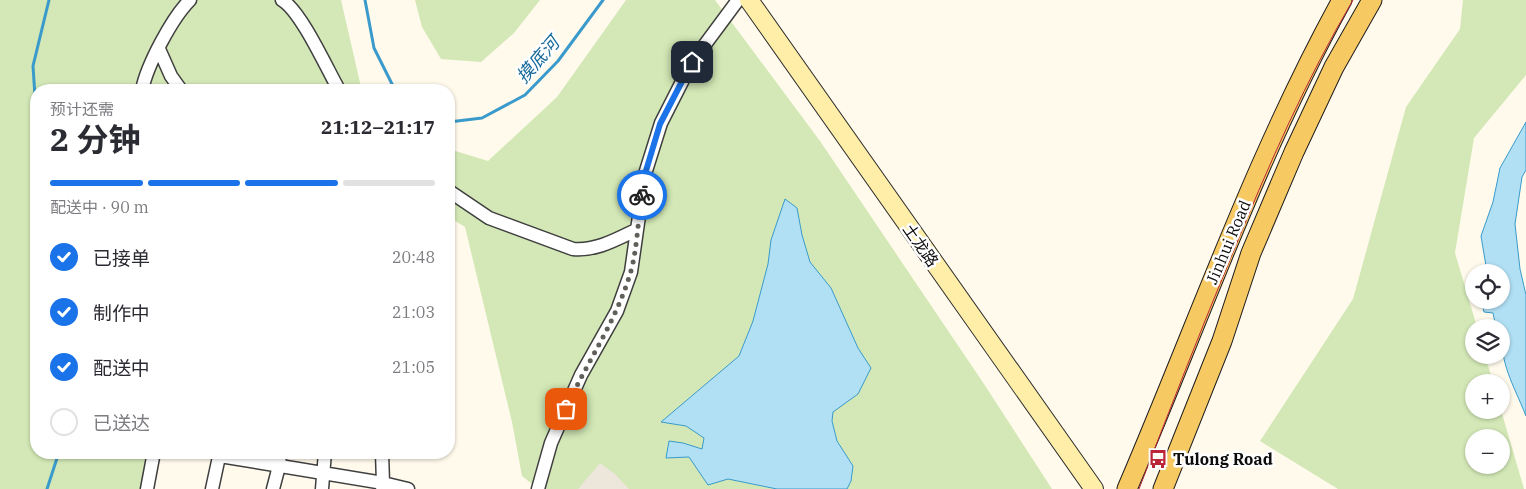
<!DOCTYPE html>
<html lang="zh">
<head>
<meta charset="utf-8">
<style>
	body { margin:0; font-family:"IBM Plex Serif","Noto Sans SC",serif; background:#f2f2f3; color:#2b2b33; height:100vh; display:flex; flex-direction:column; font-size:19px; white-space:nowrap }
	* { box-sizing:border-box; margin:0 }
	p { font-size:16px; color:#7c7c81 }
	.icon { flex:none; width:28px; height:28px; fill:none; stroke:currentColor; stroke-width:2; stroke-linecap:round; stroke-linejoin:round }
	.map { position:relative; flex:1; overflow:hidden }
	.sheet { position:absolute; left:30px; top:84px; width:425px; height:375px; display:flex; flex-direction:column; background:#fff; border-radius:20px; box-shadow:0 1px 4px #0004 }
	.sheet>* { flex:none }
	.tools { position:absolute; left:1465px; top:264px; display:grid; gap:10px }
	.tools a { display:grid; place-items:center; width:45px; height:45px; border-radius:50%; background:#fff; box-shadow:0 1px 4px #0004; font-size:25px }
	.pin { position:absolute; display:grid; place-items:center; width:42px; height:42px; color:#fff; margin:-21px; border-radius:10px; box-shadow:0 2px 8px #0006 }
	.courier { position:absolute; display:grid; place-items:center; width:50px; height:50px; margin:-25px; border:4px solid #1a73e8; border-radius:50%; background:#fff; color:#222; box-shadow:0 1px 6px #0007 }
	.headline em { font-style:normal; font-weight:700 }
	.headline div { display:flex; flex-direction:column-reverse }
	.headline { display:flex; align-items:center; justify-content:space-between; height:85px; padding:0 20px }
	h1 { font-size:32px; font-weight:700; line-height:38px }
	.bar { display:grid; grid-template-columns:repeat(4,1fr); gap:8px 5px; align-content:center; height:60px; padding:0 20px }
	.bar i { height:6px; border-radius:4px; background:#e1e1e2 }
	.bar .selected { background:#1a73e8 }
	.bar p { grid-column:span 4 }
	ol { padding:0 20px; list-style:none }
	li { display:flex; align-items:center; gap:15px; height:55px }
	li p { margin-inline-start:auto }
	li .icon { padding:5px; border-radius:50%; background:#1a73e8; color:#fff; stroke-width:4 }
	li:last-child { color:#7c7c81 }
	li i { width:28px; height:28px; border:2px solid #e1e1e2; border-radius:50% }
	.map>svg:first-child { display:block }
</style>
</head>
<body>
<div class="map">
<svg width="1526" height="489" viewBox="0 0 1526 489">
	<rect width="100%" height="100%" fill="#fffaeb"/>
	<!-- green -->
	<path fill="#d3e8b6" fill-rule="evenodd" d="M0,0H341L361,87L365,90H36V452L160,453L153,489H0Z
		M415,0H540L514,33L481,62L441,59L422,27Z
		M626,0H715L820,141L984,384L1052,489H538L522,476L512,422L465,227L449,217V149L488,161L557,97Z
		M1463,0H1526V75L1474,138L1455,253L1477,327L1474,328V355H1485L1493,382H1474V410H1501L1524,489H1338L1260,441L1353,299L1406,107L1460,29ZM1474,438H1501V465H1474Z"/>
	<!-- plaza -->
	<path fill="#ede7db" d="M600,463L615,474L629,489H578Z"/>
	<!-- water -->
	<path fill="#b1e0f5" stroke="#399acb" d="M1526,122V170L1522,177L1515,224L1520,269L1526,295V416C1512,381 1501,367 1501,328L1496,327L1493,313L1484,312L1481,300H1501V272H1487L1481,236L1493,202L1500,168Z
		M785,199L797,208L802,235L810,262L831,288L858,348L871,368L858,394L833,412L832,421L837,441L853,466L851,481L847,489H777L728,479L708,485L689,457L666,458L669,441L683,443L702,449L704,438L686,426L661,422L739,356L753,321L768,264L771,240Z"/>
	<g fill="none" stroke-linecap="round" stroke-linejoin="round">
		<!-- stream -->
		<path stroke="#399acb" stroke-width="3" d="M365,0L374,48L395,90
			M36,112L33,66L49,0
			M449,122L482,118L525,95L558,61L603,0
			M47,489L59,452"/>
		<!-- street casing -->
		<g stroke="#3f3f3f" stroke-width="15">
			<path id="street" d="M282,0C301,11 327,69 339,90
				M159,49L171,76L181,90
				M142,90C147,65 172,18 190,0
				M449,191L489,218L573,249C596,251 615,240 636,230
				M382,452L383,483L382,489
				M220,456L383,483L408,489
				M147,489L154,452
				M212,489L220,452
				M273,489L279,466L280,452
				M322,489L325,452
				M538,489L551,443L581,375L617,311L631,272L645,174L661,123L692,62L738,0"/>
		</g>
		<!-- secondary casing -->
		<g stroke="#2e2e2e" stroke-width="20">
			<path id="secondary" d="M749,0L1094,489"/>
		</g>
		<!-- primary casing -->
		<g stroke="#1d1d1d" stroke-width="21">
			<path id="primary" d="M1127,489C1197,326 1256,156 1342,0
				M1163,489L1222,341L1251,253L1294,152L1334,67L1372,0"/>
		</g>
		<!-- street -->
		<use href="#street" stroke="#fff" stroke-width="12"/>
		<!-- secondary -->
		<use href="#secondary" stroke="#feeea7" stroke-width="18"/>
		<!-- primary -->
		<use href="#primary" stroke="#f7c963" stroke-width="19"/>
		<!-- tram -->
		<path stroke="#b92637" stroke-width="1" d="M1139,489C1170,409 1201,329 1234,250C1269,164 1306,80 1353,0"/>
	</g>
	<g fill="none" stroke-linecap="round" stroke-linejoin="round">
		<!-- done -->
		<path stroke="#615f5a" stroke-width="5" stroke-dasharray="0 9" d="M566,409C586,363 616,322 630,274C637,253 638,218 642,195"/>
		<!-- route -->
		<path stroke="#1a73e8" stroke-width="6" d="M642,195L645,174L660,124L692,62"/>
	</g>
	<!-- icons -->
	<defs>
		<g id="bus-bare" transform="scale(1.5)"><path d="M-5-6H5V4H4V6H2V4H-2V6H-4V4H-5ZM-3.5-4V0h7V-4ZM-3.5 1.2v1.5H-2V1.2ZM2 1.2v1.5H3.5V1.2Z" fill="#b92637" stroke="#fff" stroke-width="2.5" paint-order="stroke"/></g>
	</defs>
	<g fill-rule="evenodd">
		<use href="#bus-bare" x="1158" y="459"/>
	</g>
	<g text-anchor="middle" stroke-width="5" stroke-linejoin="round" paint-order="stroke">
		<!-- street labels -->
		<g font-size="16" fill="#0c0c0c" stroke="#fff">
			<text transform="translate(1228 242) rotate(-67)" y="6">Jinhui Road</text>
			<text transform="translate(921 245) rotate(55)" y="6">土龙路</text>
		</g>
		<!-- poi labels -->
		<g font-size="16" font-weight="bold" fill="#0c0c0c" stroke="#fff" text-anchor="start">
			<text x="1173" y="465">Tulong Road</text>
		</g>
		<!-- water labels -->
		<g font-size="18" font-style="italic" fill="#176a9b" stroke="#fff">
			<text transform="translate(538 60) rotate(-49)" y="6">摸底河</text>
		</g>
	</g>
</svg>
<div class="tools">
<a><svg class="icon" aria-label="locate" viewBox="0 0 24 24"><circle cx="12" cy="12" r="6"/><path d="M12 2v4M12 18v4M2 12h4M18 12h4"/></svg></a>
<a><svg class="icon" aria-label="layers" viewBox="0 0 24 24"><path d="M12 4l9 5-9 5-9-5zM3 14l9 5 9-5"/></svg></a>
<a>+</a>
<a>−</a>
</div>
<div class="pin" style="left:566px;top:409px;background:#ea580c"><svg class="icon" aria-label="bag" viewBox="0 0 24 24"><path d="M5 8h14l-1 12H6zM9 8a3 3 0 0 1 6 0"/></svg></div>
<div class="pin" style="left:692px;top:62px;background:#1f2937"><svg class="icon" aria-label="home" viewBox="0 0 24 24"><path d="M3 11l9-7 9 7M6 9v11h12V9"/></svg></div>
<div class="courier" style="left:642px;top:195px"><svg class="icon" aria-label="bike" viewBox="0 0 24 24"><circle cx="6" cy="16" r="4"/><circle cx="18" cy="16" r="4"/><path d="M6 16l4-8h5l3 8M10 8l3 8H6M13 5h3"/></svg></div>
<section class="sheet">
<div class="headline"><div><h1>2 分钟</h1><p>预计还需</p></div><em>21:12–21:17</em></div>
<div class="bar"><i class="selected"></i><i class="selected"></i><i class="selected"></i><i></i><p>配送中 · 90 m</p></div>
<ol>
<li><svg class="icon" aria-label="check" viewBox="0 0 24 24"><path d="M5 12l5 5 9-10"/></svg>已接单<p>20:48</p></li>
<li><svg class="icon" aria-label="check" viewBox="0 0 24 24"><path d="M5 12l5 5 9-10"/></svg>制作中<p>21:03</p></li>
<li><svg class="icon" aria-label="check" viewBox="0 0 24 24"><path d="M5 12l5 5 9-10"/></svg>配送中<p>21:05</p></li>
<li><i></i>已送达</li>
</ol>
</section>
</div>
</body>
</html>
